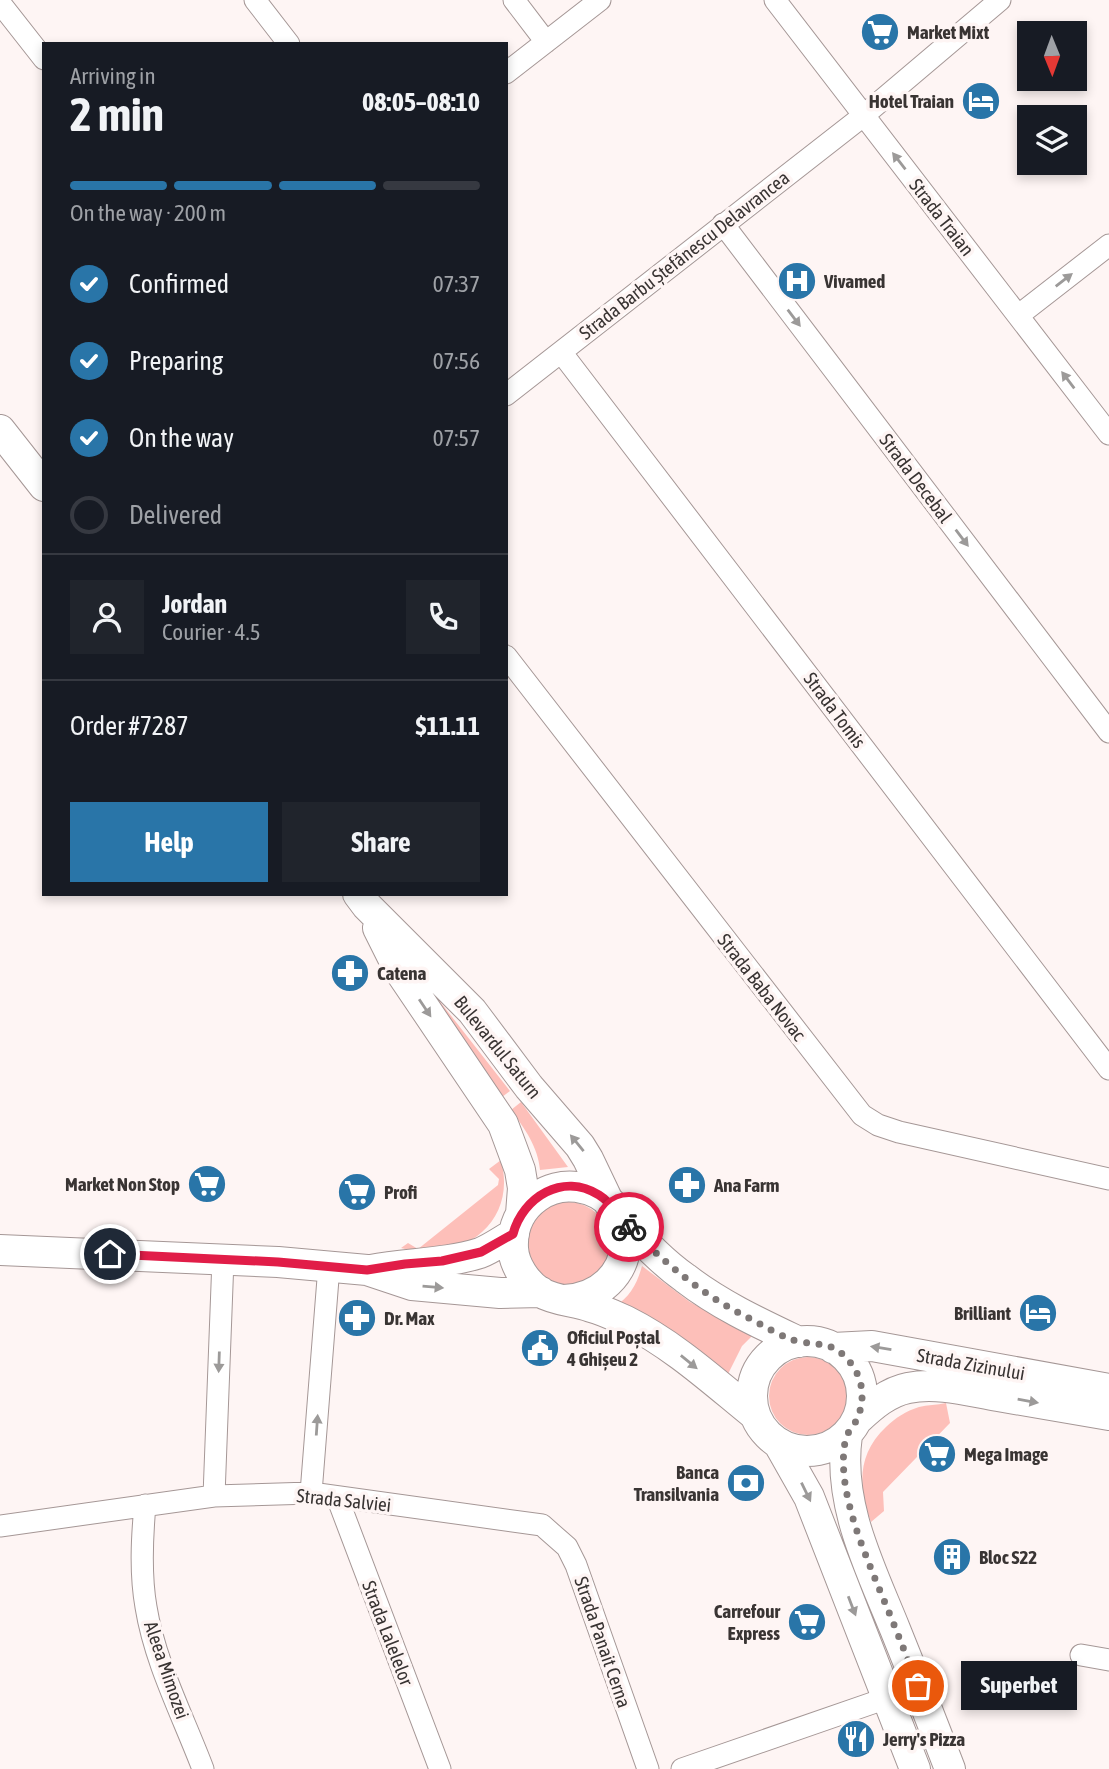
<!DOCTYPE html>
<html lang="en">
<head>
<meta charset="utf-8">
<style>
	body { margin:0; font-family:"Asap Condensed",sans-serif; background:#20242c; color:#f1f3f6; height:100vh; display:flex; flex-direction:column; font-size:26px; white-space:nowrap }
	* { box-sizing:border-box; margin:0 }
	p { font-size:23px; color:#9ea1a6 }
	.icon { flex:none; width:38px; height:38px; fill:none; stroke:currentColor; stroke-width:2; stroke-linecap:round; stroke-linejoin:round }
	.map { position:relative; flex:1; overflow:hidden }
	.side { position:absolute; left:42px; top:42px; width:466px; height:854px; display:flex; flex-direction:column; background:#171b24; border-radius:0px; box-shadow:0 4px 10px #0003 }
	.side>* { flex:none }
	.needle { width:46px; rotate:179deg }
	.fabs { position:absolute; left:1017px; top:21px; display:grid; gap:14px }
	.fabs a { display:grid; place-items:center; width:70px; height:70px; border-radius:0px; background:#171b24; box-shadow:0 4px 10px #0003; font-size:35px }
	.pin { position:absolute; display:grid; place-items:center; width:60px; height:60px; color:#fff; margin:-30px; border:4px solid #fff; border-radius:50%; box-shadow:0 2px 7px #0007 }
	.courier { position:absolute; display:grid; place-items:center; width:70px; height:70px; margin:-35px; border:5px solid #e11d48; border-radius:50%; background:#fff; color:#222; box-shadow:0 2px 9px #0007 }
	.bubble { position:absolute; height:49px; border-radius:0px; background:#171b24; box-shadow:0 4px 10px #0003; font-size:23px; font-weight:700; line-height:49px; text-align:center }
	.head em { font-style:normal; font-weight:700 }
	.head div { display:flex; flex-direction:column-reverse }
	.head { display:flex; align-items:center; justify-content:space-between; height:119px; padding:0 28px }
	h1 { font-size:46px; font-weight:700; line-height:52px }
	.bar { display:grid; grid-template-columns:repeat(4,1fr); gap:10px 7px; align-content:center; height:84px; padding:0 28px }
	.bar i { height:9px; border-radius:5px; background:#363941 }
	.bar .selected { background:#2975a8 }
	.bar p { grid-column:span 4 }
	.line { display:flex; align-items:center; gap:18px; padding:0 28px; border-top:2px solid #363941 }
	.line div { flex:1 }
	.round { display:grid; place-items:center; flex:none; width:74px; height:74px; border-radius:0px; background:#20242c }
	ol { padding:0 28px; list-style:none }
	li { display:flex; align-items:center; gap:21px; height:77px }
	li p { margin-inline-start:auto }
	li .icon { padding:7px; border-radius:50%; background:#2975a8; color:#fff; stroke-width:4 }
	li:last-child { color:#9ea1a6 }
	li i { width:38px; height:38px; border:4px solid #363941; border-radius:50% }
	.action { display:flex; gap:14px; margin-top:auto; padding:14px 28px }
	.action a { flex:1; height:80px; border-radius:0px; background:#2975a8; color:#fff; font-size:28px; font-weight:700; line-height:80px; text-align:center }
	.action a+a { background:#20242c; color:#f1f3f6 }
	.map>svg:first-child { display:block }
</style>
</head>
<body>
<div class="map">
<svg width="1109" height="1769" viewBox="0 0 1109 1769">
	<rect width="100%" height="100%" fill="#fef5f4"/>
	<!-- green -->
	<path fill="#fdbfb9" d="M434,994L510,1091L502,1097L434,1002Z
		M521,1102L568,1167L540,1170C538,1147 525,1129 511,1110Z
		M501,1160C515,1213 479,1249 428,1254C419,1254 409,1250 401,1248L408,1243L418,1249L498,1185L499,1179L489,1169Z
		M526 1244a42 42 0 1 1 84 0a42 42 0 1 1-84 0Z
		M642,1266L690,1302L753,1335L742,1346L728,1374L614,1307C630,1297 637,1284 642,1266Z
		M769 1396a39 39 0 1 1 78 0a39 39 0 1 1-78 0Z
		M946,1403L950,1423L883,1492L884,1511L871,1522C858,1487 857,1454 886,1427C895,1418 906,1411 919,1407C927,1405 937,1405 946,1403Z"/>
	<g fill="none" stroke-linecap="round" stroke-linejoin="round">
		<!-- street casing -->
		<g stroke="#a59796" stroke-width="23">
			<path id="street" d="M255,0L289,44
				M514,0L546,42
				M775,0L1109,434
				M0,3L44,59
				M506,73L600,0
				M723,224L1109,732
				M1019,315L1109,245
				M561,352L1109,1069
				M506,395L863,116L1000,0
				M506,656L862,1115L878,1125L899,1132L1109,1179
				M311,1493L329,1266
				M214,1496L223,1259
				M337,1497L440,1769
				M145,1505C142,1538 140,1573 146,1607C155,1663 183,1716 203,1769
				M0,1526L214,1496L311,1493L542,1525L567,1547L576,1565L648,1769
				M1081,1655L1109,1660
				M682,1769L887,1698"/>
		</g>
		<!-- secondary casing -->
		<g stroke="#a59796" stroke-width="32">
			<path id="secondary" d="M0,430L44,486
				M358,894L367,906L472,1011L529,1087L580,1146L588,1159L609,1203
				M378,928L399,970L503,1124L520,1170L523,1188L521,1214
				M621,1218C641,1239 661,1261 685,1278C720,1305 759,1323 799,1342
				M0,1250L278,1262L367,1270L412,1285L500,1293L541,1292
				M371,1270C407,1263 445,1264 480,1253C491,1249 503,1240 514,1234
				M564,1300C640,1296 648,1198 577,1187C563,1185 548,1189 537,1197C520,1209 512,1228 513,1248C514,1265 526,1283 540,1292C555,1301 575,1301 591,1307C603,1310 615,1316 626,1321C674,1345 713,1381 755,1415
				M752 1396a55 55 0 1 1 110 0a55 55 0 1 1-110 0Z
				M833,1348L872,1346L1109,1389
				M858,1419C872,1406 888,1392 908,1388C937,1382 969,1391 998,1396C1035,1402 1072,1409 1109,1415
				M847,1435C837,1504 870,1567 895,1629C914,1676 932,1722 950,1769
				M779,1444L809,1497L915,1769"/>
		</g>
		<!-- street -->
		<use href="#street" stroke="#fff" stroke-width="21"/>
		<!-- secondary -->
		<use href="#secondary" stroke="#fff" stroke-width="30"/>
	</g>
	<!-- one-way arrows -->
	<defs><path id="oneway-solid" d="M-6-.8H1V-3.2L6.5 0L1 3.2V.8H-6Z" transform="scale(1.75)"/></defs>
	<g fill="#9c9a99">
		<use href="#oneway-solid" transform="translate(899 161) rotate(-128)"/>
		<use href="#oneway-solid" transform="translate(1064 280) rotate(-38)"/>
		<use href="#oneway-solid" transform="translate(794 318) rotate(53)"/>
		<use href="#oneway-solid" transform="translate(1068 380) rotate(-127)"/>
		<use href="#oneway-solid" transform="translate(962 538) rotate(53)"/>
		<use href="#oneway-solid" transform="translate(425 1008) rotate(56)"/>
		<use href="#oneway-solid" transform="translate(577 1143) rotate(-129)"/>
		<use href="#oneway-solid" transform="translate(433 1287) rotate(5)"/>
		<use href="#oneway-solid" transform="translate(881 1348) rotate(-171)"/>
		<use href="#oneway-solid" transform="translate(219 1362) rotate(92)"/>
		<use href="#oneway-solid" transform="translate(689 1362) rotate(39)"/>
		<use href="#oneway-solid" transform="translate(1028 1401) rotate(10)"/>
		<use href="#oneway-solid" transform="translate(317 1425) rotate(-86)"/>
		<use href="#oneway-solid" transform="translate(806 1492) rotate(64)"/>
		<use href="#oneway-solid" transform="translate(852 1606) rotate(69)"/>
	</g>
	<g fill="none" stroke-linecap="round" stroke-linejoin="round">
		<!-- done -->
		<path stroke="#7e7877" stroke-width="7" stroke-dasharray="0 12.6" d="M629,1227C664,1262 702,1295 747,1317C761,1324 785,1339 800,1342C820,1345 833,1342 848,1360C863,1376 866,1399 857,1419C854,1426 848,1431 846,1438C843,1449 843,1463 844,1475C848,1514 864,1551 878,1586C892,1619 905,1652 918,1686"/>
		<!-- route -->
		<path stroke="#e11d48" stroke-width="9" d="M110,1254L278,1262L367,1270L405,1264L442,1261L481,1252L513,1234C523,1197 563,1172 599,1195C612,1203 618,1216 629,1227"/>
	</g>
	<!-- icons -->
	<defs>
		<g id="supermarket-disc" transform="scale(2.0125)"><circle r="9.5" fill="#2975a8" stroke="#fef5f4"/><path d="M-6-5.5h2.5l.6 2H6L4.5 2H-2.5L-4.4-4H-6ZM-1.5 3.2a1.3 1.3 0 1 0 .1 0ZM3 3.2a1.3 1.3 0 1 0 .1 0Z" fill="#fff"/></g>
		<g id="hotel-disc" transform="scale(2.0125)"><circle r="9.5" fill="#2975a8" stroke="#fef5f4"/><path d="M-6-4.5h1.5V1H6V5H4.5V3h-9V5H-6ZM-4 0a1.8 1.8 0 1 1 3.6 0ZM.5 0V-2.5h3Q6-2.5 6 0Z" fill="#fff"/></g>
		<g id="hospital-disc" transform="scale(2.0125)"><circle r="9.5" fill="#2975a8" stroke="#fef5f4"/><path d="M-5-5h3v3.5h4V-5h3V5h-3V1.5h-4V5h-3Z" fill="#fff"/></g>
		<g id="pharmacy-disc" transform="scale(2.0125)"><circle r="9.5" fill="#2975a8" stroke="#fef5f4"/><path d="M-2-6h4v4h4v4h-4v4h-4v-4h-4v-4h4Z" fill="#fff"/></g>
		<g id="civic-disc" transform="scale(2.0125)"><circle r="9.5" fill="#2975a8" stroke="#fef5f4"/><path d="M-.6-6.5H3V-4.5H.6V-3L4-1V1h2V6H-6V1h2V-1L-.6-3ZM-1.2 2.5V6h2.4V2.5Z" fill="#fff"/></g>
		<g id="bank-disc" transform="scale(2.0125)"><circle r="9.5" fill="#2975a8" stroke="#fef5f4"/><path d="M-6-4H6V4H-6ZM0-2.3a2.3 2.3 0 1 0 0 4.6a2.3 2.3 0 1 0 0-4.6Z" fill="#fff"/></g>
		<g id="building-disc" transform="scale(2.0125)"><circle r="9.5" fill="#2975a8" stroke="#fef5f4"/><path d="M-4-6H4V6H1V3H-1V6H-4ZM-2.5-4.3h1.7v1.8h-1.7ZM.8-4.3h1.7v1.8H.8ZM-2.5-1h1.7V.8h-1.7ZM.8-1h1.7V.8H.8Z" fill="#fff"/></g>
		<g id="restaurant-disc" transform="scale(2.0125)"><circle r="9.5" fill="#2975a8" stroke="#fef5f4"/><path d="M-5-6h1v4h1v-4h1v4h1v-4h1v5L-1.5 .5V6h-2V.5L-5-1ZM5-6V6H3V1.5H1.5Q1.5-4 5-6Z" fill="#fff"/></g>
	</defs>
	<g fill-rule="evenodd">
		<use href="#supermarket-disc" x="880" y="32"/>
		<use href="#hotel-disc" x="981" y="101"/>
		<use href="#hospital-disc" x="797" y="281"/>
		<use href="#pharmacy-disc" x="350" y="973"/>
		<use href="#supermarket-disc" x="207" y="1184"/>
		<use href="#pharmacy-disc" x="687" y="1185"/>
		<use href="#supermarket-disc" x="357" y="1192"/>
		<use href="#hotel-disc" x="1038" y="1313"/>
		<use href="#pharmacy-disc" x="357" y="1318"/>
		<use href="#civic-disc" x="540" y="1348"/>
		<use href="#supermarket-disc" x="937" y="1454"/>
		<use href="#bank-disc" x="746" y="1483"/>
		<use href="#building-disc" x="952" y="1557"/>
		<use href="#supermarket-disc" x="807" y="1622"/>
		<use href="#restaurant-disc" x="856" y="1739"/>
	</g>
	<g text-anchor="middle" stroke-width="7" stroke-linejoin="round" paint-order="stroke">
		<!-- poi labels -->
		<g font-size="19" font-weight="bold" fill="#393433" stroke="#fef5f4" text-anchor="start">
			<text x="907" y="39">Market Mixt</text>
			<text x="954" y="108" text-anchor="end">Hotel Traian</text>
			<text x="824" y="288">Vivamed</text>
			<text x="377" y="980">Catena</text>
			<text x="180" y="1191" text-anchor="end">Market Non Stop</text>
			<text x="714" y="1192">Ana Farm</text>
			<text x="384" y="1199">Profi</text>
			<text x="1011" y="1320" text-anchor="end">Brilliant</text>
			<text x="384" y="1325">Dr. Max</text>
			<text x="567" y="1344">Oficiul Poștal<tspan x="567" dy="22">4 Ghișeu 2</tspan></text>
			<text x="964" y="1461">Mega Image</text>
			<text x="719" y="1479" text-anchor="end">Banca<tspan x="719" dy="22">Transilvania</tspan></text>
			<text x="979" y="1564">Bloc S22</text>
			<text x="780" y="1618" text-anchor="end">Carrefour<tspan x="780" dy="22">Express</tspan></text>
			<text x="883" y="1746">Jerry's Pizza</text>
		</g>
		<!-- street labels -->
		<g font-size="19" fill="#393433" stroke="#fef5f4">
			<text transform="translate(942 217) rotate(52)" y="7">Strada Traian</text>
			<text transform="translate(684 255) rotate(-38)" y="7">Strada Barbu Ștefănescu Delavrancea</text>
			<text transform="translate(916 478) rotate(53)" y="7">Strada Decebal</text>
			<text transform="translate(835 710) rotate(53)" y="7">Strada Tomis</text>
			<text transform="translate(762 987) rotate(52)" y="7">Strada Baba Novac</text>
			<text transform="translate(498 1047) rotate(51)" y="7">Bulevardul Saturn</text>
			<text transform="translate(971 1364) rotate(10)" y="7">Strada Zizinului</text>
			<text transform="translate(344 1500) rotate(6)" y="7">Strada Salviei</text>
			<text transform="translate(388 1633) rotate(69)" y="7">Strada Lalelelor</text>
			<text transform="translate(603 1642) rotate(71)" y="7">Strada Panait Cerna</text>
			<text transform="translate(167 1670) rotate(71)" y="7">Aleea Mimozei</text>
		</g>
	</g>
</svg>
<div class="fabs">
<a><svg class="needle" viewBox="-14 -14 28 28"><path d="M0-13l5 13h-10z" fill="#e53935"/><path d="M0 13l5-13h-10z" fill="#9ea1a6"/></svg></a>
<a><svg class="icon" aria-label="layers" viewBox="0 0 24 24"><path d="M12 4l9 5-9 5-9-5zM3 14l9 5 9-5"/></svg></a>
</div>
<div class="pin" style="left:918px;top:1686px;background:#ea580c"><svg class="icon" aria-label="bag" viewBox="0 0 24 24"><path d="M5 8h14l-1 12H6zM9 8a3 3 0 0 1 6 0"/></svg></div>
<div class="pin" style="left:110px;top:1254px;background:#1f2937"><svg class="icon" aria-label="home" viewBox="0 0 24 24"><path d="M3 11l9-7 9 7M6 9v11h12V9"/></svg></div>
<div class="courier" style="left:629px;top:1227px"><svg class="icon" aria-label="bike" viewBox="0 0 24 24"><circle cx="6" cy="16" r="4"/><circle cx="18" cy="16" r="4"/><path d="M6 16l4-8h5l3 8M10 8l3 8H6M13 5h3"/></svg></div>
<div class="bubble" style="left:961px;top:1661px;width:116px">Superbet</div>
<section class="side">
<div class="head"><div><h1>2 min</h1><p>Arriving in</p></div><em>08:05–08:10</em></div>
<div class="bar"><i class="selected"></i><i class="selected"></i><i class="selected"></i><i></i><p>On the way · 200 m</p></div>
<ol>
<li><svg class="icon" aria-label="check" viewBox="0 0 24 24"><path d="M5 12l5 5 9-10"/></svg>Confirmed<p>07:37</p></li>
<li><svg class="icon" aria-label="check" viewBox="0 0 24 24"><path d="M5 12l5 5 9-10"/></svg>Preparing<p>07:56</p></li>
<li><svg class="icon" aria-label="check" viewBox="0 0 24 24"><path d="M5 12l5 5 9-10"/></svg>On the way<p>07:57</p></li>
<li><i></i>Delivered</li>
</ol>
<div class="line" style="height:126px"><a class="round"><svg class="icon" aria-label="person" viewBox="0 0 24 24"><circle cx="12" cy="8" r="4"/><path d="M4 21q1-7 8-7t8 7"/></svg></a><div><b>Jordan</b><p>Courier · 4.5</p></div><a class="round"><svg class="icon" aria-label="phone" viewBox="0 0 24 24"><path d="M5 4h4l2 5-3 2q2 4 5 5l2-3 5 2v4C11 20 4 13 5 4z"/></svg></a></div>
<div class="line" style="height:91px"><div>Order #7287</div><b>$11.11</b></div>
<div class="action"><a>Help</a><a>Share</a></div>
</section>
</div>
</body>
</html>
